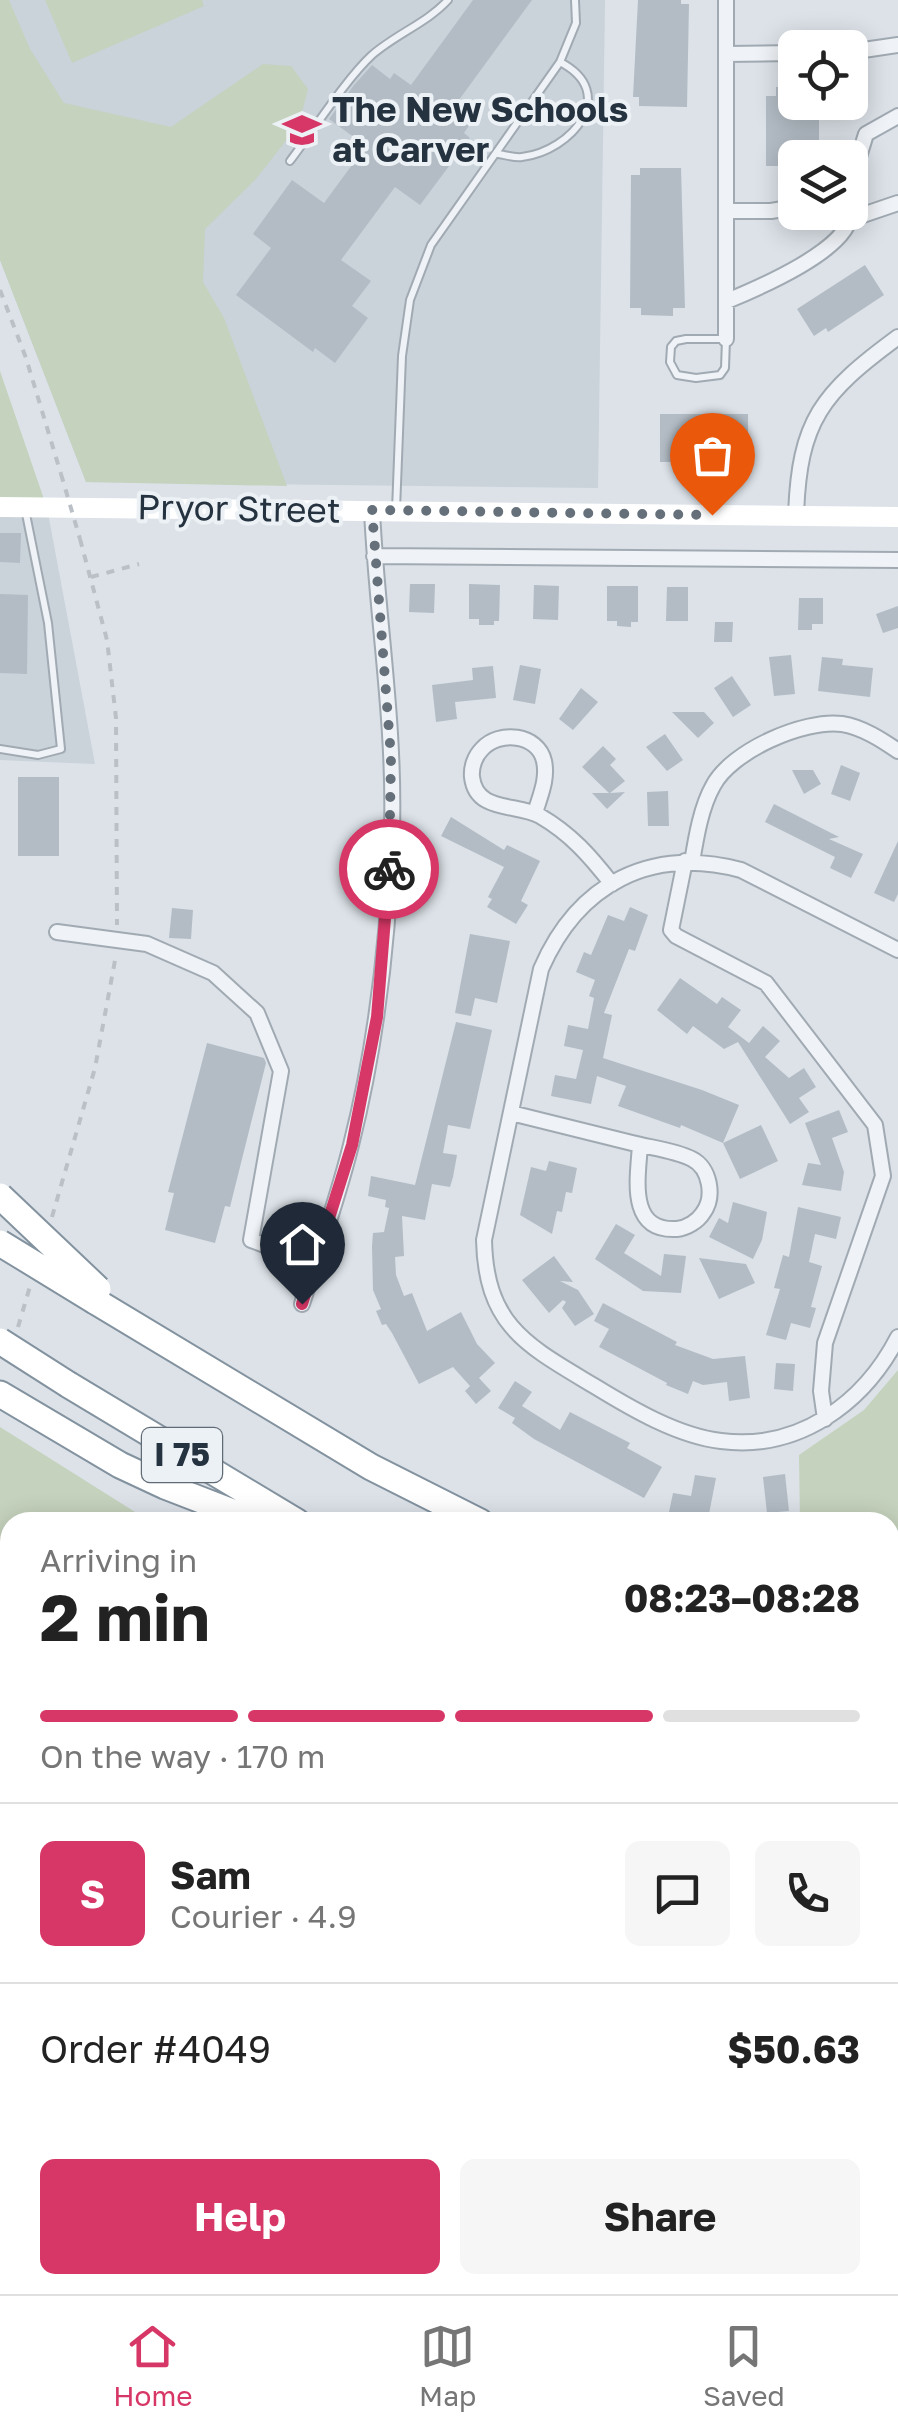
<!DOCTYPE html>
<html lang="en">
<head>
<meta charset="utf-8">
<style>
	body { margin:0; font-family:"Golos Text",sans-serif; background:#f6f6f6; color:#222; height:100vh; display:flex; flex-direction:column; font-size:38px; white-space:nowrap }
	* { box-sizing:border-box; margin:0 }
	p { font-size:32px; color:#767676 }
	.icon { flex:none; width:55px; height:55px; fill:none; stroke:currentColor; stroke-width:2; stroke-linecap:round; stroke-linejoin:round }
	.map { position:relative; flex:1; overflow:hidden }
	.side { position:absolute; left:0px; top:1512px; width:900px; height:782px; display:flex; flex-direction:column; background:#fff; border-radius:30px 30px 0 0; box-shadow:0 5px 25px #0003 }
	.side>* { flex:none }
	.tools { position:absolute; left:778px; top:30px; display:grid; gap:20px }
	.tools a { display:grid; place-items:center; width:90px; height:90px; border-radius:15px; background:#fff; box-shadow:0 5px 25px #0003; font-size:50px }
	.pin { position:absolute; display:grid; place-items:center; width:85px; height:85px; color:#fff; margin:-102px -42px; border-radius:50% 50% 50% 0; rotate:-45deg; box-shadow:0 0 10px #0007 }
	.pin .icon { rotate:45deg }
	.courier { position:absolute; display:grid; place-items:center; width:100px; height:100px; margin:-50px; border:8px solid #d73766; border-radius:50%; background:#fff; color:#222; box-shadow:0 2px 12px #0007 }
	.head em { font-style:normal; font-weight:700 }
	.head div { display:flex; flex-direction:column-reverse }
	.head { display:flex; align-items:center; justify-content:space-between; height:170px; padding:0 40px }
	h1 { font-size:65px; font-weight:700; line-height:75px }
	.bar { display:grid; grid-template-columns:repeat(4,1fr); gap:15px 10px; align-content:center; height:120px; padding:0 40px }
	.bar i { height:12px; border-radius:8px; background:#e0e0e0 }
	.bar .active { background:#d73766 }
	.bar p { grid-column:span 4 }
	.line { display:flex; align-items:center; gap:25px; padding:0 40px; border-top:2px solid #e0e0e0 }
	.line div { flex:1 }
	.round { display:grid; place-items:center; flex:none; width:105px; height:105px; border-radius:15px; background:#f6f6f6 }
	.primary-button { display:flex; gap:20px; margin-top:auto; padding:20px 40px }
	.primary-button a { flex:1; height:115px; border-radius:15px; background:#d73766; color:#fff; font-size:40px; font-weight:700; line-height:115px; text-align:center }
	.primary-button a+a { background:#f6f6f6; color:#222 }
	.tab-bar { display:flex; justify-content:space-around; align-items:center; height:140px; border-top:2px solid #e0e0e0; background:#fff; font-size:28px; color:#767676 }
	.tab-bar a { display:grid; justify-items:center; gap:5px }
	.tab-bar .active { color:#d73766 }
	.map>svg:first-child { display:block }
</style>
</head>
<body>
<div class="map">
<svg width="898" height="2294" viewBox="0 0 898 2294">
	<rect width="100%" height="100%" fill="#dce2e8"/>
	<!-- built -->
	<path fill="#cad2da" d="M0,0H605L598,488L86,482L0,260Z
		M0,507L47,508L95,764L0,760Z
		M10,2165V2285H683L678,2294H0V2170Z"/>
	<!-- green -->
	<path fill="#c5d2bd" d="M0,0H9L30,49L64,103L171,127L263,64L291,66L308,89L299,124L256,179L205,229L203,282L224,318L287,486L86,482L0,260Z
		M45,0H202L204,6L72,63Z
		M0,371L47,508L0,507Z
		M898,1370V1585L890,1584V1522H800L799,1455L864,1410Z
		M0,1427L151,1522H10V2165L0,2170Z"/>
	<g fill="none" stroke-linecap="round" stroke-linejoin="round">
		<!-- stream -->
		<path stroke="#94b6cb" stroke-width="5" d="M0,2038L10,2071"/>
	</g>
	<!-- building -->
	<path fill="#b3bcc5" d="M473,0H532L456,104L474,118L464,133L470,138L420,205L395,187L341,260L371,281L352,306L368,318L335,363L315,348L313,352L236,295L271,248L253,234L292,180L324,203L366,146L329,119L354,85L372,65L390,79L394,73L411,85Z
		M638,0H681V4H689L687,107L639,106V97H633Z
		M776,87H795V102H819V158H795V172H778V166H766V96H776Z
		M640,168H681L685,308H673V316L641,315V308H630L631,175H640Z
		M865,265L884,295L828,332L826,328L814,336L797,309Z
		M660,414H748V462H660Z
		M0,533H21L20,563L0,562Z
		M410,584H435L434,613L409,612Z
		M469,584L500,585L499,621H494V625H479V619H469Z
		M534,585L559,586L558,620L533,619Z
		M607,586H638V622H631V627L617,626V621H607Z
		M667,587H688V621H666Z
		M0,594L28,595L27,674L0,673Z
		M799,598H823V624H812V630H798Z
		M898,606V628L883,633L876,614Z
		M715,622H733L732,642H714Z
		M791,655L795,694L774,696L769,657Z
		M822,657L843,659L842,665L873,668L870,697L818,691Z
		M520,665L541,669L535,704L513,700Z
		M493,666L496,698L455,702L457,719L436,722L432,685L473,680L472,668Z
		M732,676L751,705L733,717L714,688Z
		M581,688L598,702L573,730L559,719Z
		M672,712H704L714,723L698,738Z
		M665,734L683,760L667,771L646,747Z
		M603,746L616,759L610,765L625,781L610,793L625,792L607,809L592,793H609L582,767Z
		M841,765L860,773L850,801L831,794Z
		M792,770H813L821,784L804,794Z
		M18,777H59V856H18Z
		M668,791L669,826H648L647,792Z
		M774,804L839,837L829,839L863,854L851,878L830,868L835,857L765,822Z
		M451,817L504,850L507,845L540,861L521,901L528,905L516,924L487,907L492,899L488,897L504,867L441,836Z
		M898,841V894L894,902L874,893Z
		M630,907L648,915L635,951L629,949L604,1013L612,1015L603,1058L702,1090L739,1105L723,1143L681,1125L680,1128L618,1106L626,1086L597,1076L591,1104L551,1096L555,1075L576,1079L583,1050L564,1046L568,1025L588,1029L594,998L589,996L595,980L576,972L584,952L591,955L608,915L624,921Z
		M172,908L193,910L191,939L169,938Z
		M470,934L510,941L497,1003L475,998L471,1016L455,1013Z
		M680,978L717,1004L722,997L741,1010L728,1027L749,1043L763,1026L780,1041L765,1057L789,1078L804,1068L816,1087L799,1098L809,1112L790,1124L738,1042L724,1049L693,1026L687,1034L657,1010Z
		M456,1022L492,1030L470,1129L448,1125L443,1153L457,1155L453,1177L450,1187L432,1184L425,1220L402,1216L404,1256L395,1257L396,1275L404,1296L412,1293L427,1331L461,1312L477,1344L495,1363L479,1378L491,1391L476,1404L465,1391L470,1386L453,1367L419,1384L392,1333L386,1324L382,1325L376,1311L381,1309L373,1290L372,1246L373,1233L384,1232L389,1208L385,1207L386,1200L368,1196L371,1176L415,1185Z
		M207,1043L264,1058L266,1063L230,1207L225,1206L215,1243L165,1230L174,1193L168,1192Z
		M839,1110L848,1132L832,1138L844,1172L841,1191L802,1185L808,1163L821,1165L805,1123Z
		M761,1125L778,1161L740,1179L723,1143Z
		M549,1161L577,1168L572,1193L566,1192L562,1212L557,1211L552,1234L520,1215L531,1167L546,1171Z
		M733,1202L767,1212L762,1240L753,1259L709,1237L719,1218L728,1223Z
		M798,1207L841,1217L836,1239L815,1234L809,1262L822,1266L811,1307L816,1308L810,1328L791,1323L786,1340L766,1335L780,1289L774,1288L783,1255L789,1257Z
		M616,1224L635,1235L624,1253L661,1276L664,1254L686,1256L681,1293L643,1291L595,1259Z
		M554,1256L573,1282L560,1281L578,1290L594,1314L575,1326L562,1308L566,1302L563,1300L549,1313L522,1280Z
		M699,1258L746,1264L755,1283L719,1299Z
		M603,1303L677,1342L675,1345L713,1359L745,1356L750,1398L729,1401L727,1382L703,1385L693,1381L688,1394L666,1385L667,1383L599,1347L609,1329L594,1321Z
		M776,1363L795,1364L793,1391L774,1389Z
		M515,1381L532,1392L522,1406L560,1430L570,1412L630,1443L627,1448L662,1467L644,1498L534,1439L512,1423L515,1418L498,1408Z
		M785,1474L789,1511L767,1513L763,1477Z
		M695,1475L716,1478L708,1519L669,1512L673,1493L691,1496Z"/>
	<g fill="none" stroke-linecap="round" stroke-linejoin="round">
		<!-- lane casing -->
		<g stroke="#a1aab2" stroke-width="10">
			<path id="lane" d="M498,154C506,155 514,158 522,157C572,151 620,93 560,62
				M290,161C313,131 346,79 372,55C396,34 427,23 448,0
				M686,339H726L725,368L720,375L696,378L677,375L670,362L671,347L676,341Z
				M396,510L402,356L410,300L431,245L560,62L576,23L575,0
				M0,749L38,755L61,749L48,623L25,509
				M62,2294L66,2285"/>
		</g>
		<!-- street casing -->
		<g stroke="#a1aab2" stroke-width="18">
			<path id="street" d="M726,0V339
				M850,52L898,45
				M727,54L795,53
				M850,186L866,134L898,116
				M727,211H771L795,207
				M851,219L898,203
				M727,301C756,289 854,248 850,212
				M796,516C799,420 822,393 898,337
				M374,556L898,560
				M535,813C540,796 548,779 544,761C538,734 499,730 482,749C475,756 471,767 472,777C476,813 517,803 540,816C571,834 590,856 612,884
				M685,861L671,930L676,936L766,983L875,1125L883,1176L825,1343L821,1391L825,1419
				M692,862C696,838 701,807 713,786C731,751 804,719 842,724C862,727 882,740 898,751
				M57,932L147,944L213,973L257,1013L281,1071L251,1240L315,1263
				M898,950L741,870C650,846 578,884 541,969L484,1240C486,1327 528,1346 596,1387C632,1409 678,1436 721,1441C799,1451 864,1403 898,1337
				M511,1113C551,1123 591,1133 632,1143C651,1148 674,1150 692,1159C710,1168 715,1197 703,1213C698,1221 687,1228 677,1229C627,1232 638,1177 640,1145
				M302,1304C319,1251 338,1198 351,1145C377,1042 389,934 392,829C395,722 377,617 372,511
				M890,2207L898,2192
				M846,2294L851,2285"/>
		</g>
		<!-- highway casing -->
		<g stroke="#83929f" stroke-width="29">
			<path id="highway" d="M95,1301L371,1467L480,1522
				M69,1385L297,1522
				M0,1394L120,1465L165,1486L258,1522
				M890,1689L898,1691
				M890,1779L898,1782"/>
		</g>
		<!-- path -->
		<path stroke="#bac0c6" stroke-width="4" stroke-dasharray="8 8" stroke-linecap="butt" d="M0,290L26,358L61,474
			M80,539L107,640L116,718L117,925
			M91,577L139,564
			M52,1217L95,1068L116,955
			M18,1327L31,1283"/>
		<!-- lane -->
		<use href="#lane" stroke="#eff2f6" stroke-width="6"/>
		<!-- street -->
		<use href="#street" stroke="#eff2f6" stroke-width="14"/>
		<!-- secondary -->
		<path stroke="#fff" stroke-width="20" d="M0,507L898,517"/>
		<!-- highway -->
		<use href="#highway" stroke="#fff" stroke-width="25"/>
		<!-- highway-bridge casing -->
		<g stroke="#83929f" stroke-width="29" stroke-linecap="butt">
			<path id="highway-bridge" d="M0,1196L98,1289
				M0,1243L95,1301
				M0,1341L69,1385"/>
		</g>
		<!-- path-bridge -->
		<path stroke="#bac0c6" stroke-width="4" stroke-dasharray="8 8" stroke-linecap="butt" d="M61,474L80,539"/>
		<!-- highway-bridge -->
		<use href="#highway-bridge" stroke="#fff" stroke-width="25"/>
	</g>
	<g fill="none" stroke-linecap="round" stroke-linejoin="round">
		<!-- done -->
		<path stroke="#65707a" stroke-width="10" stroke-dasharray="0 18" d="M389,869L391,757L372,510L712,515"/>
		<!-- route -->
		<path stroke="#d73766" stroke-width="12" d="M302,1304L352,1145L377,1017L389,869"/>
	</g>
	<!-- icons -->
	<defs>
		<g id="school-bare" transform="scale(3)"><path d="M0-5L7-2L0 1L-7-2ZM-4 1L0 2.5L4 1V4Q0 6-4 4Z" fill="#d73766" stroke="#ecf1f5" stroke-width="2.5" paint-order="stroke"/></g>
	</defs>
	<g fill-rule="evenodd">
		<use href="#school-bare" x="302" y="130"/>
	</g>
	<g text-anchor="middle" stroke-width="8" stroke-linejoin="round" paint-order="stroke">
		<!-- shield labels -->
		<rect fill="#ecf1f5" stroke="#616b76" stroke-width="2.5" x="142" y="1428" width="80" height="54" rx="8"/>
		<g font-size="32" font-weight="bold" fill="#25323f">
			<text x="182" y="1466">I 75</text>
		</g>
		<!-- poi labels -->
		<g font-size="35" font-weight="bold" fill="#25323f" stroke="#ecf1f5" text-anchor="start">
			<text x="332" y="122">The New Schools<tspan x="332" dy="40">at Carver</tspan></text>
		</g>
		<!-- street labels -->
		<g font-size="35" fill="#25323f" stroke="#ecf1f5">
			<text transform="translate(239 509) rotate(1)" y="12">Pryor Street</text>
		</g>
	</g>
</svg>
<div class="tools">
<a><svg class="icon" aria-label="locate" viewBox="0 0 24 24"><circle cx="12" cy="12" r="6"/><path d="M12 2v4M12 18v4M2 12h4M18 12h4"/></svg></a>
<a><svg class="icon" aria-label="layers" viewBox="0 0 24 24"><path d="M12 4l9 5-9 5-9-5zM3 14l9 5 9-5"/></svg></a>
</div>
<div class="pin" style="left:712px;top:515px;background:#ea580c"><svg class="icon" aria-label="bag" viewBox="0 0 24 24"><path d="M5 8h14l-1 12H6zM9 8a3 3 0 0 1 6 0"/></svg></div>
<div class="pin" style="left:302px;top:1304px;background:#1f2937"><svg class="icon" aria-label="home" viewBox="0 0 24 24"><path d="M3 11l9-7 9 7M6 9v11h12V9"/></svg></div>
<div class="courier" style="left:389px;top:869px"><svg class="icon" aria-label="bike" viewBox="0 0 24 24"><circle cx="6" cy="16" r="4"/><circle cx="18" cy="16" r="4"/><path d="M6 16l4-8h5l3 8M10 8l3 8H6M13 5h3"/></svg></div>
<section class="side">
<div class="head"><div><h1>2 min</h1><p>Arriving in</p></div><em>08:23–08:28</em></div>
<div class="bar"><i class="active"></i><i class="active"></i><i class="active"></i><i></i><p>On the way · 170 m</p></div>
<div class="line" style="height:180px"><b class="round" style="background:#d73766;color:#fff">S</b><div><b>Sam</b><p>Courier · 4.9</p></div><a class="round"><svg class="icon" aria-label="chat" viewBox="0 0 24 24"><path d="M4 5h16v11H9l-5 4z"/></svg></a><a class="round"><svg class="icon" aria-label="phone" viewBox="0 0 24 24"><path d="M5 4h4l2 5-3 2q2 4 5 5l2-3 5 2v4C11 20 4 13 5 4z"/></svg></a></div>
<div class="line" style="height:130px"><div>Order #4049</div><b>$50.63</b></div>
<div class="primary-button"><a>Help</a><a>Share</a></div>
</section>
</div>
<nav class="tab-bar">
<a class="active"><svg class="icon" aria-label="home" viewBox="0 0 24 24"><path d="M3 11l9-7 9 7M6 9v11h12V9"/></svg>Home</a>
<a><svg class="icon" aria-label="map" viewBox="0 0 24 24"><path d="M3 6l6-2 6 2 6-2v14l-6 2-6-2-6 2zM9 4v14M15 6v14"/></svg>Map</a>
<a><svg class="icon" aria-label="saved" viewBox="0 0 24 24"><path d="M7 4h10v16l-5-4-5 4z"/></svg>Saved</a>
</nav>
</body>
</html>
